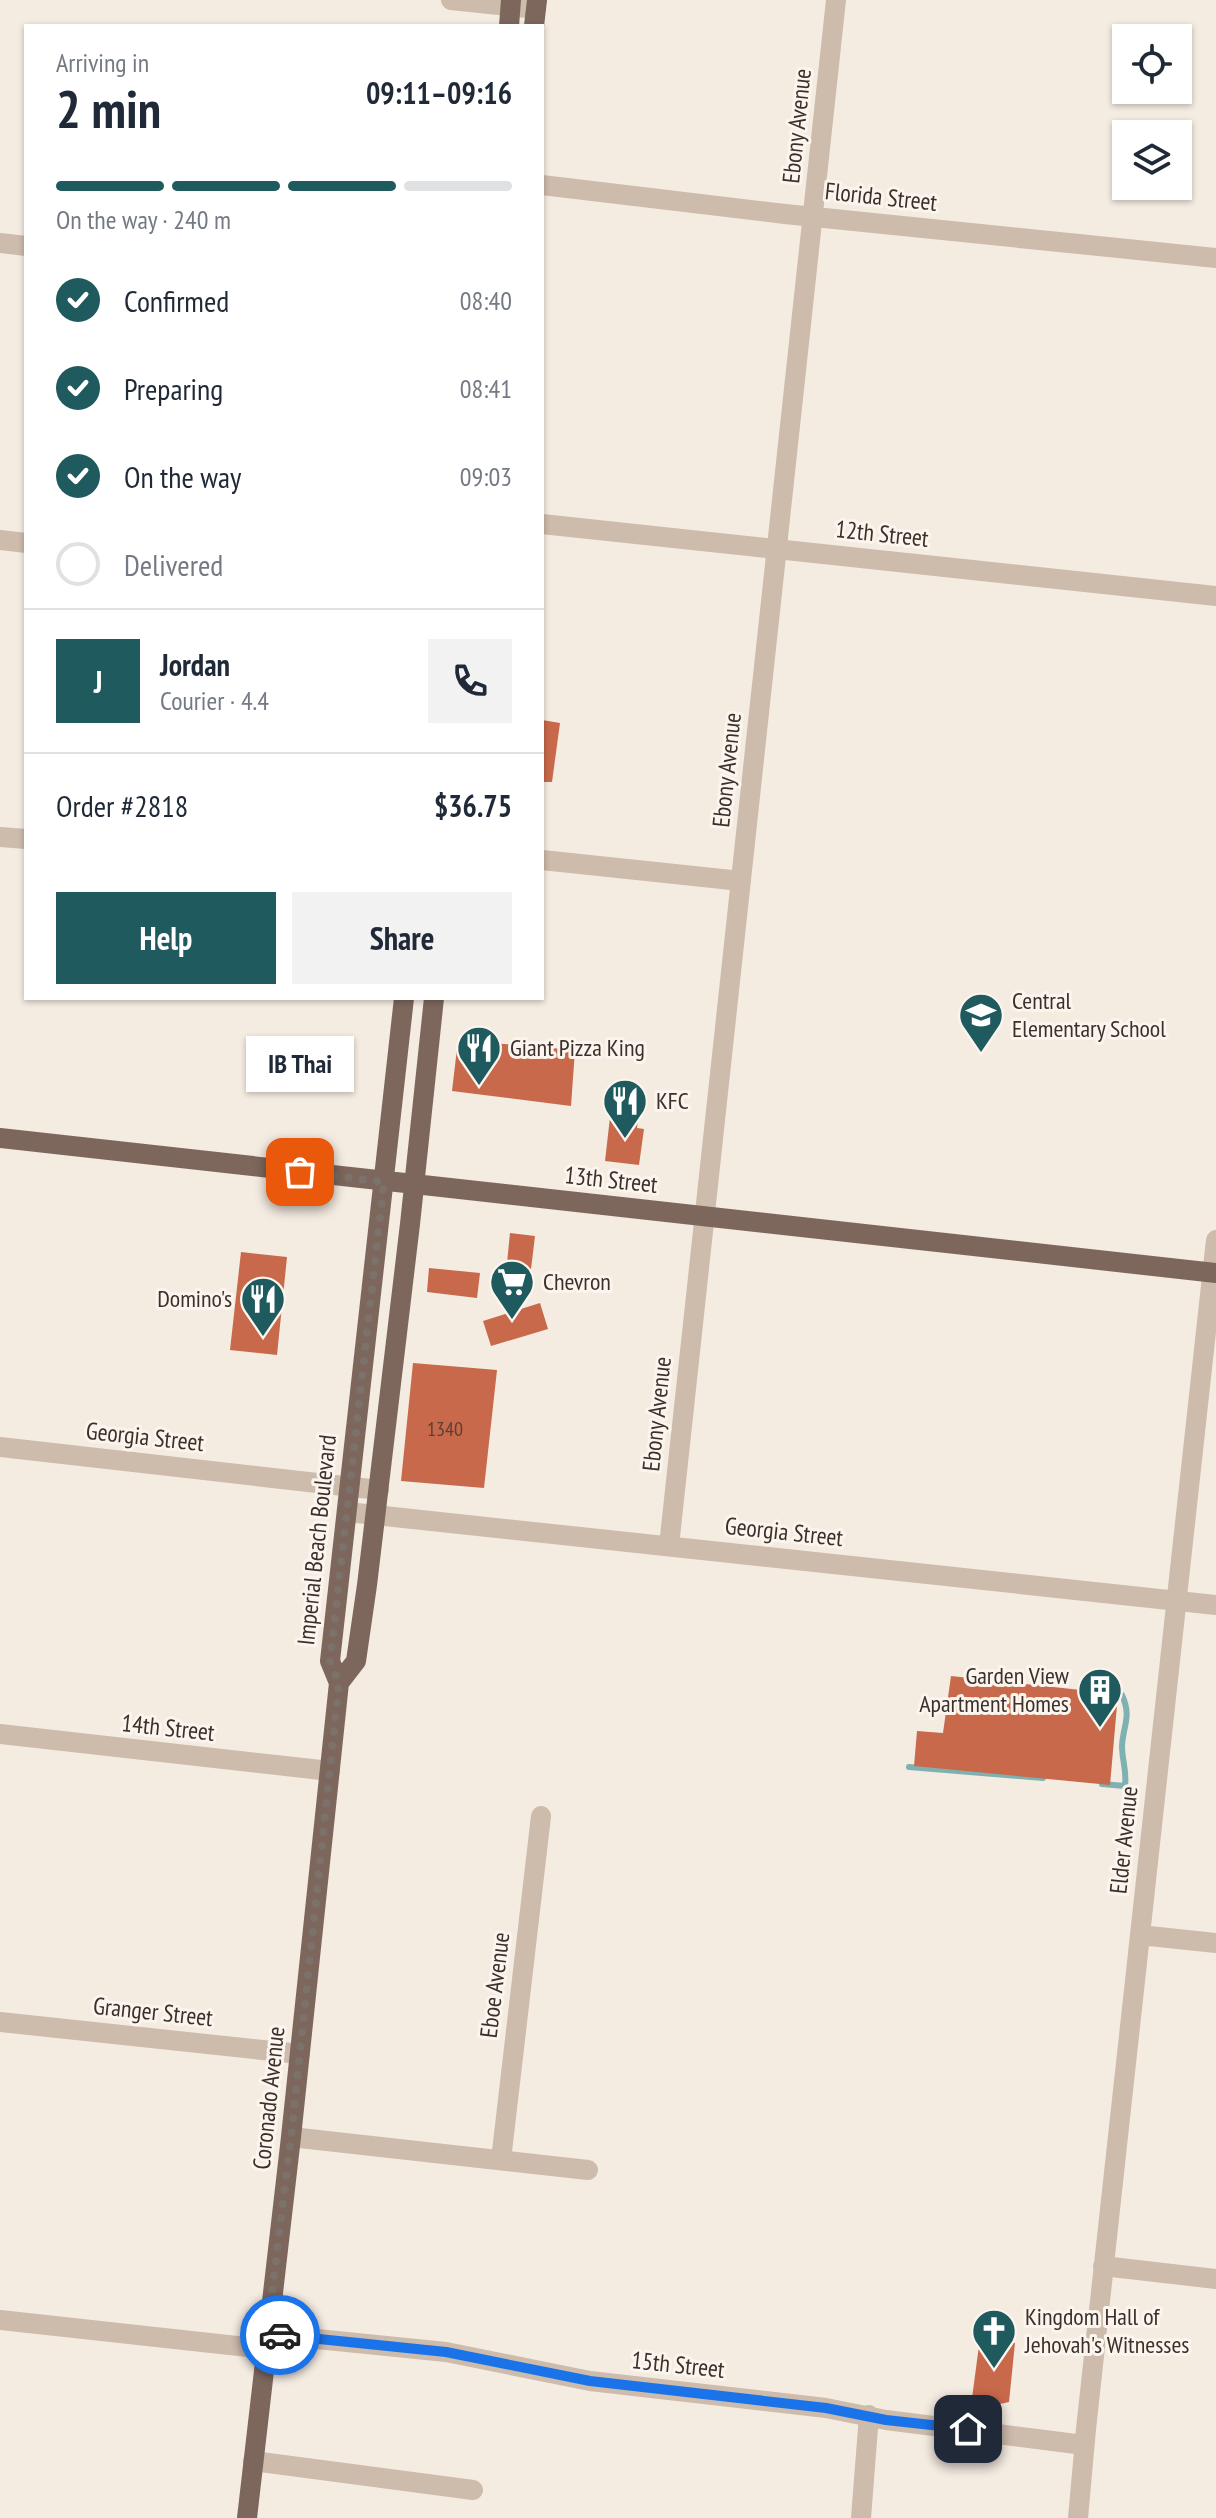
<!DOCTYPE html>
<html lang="en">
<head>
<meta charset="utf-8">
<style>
	body { margin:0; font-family:"PT Sans Narrow",sans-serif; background:#f2f2f3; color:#1f2937; height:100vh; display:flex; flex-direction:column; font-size:30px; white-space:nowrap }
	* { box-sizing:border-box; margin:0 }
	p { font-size:26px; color:#747a83 }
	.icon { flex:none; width:44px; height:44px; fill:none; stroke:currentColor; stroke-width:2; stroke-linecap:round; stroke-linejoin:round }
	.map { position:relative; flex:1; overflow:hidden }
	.sheet { position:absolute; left:24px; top:24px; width:520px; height:976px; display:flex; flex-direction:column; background:#fff; border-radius:0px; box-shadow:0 2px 6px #0004 }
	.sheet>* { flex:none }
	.fabs { position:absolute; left:1112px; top:24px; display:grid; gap:16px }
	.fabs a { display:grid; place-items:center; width:80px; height:80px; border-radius:0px; background:#fff; box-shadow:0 2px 6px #0004; font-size:40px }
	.pin { position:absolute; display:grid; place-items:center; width:68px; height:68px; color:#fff; margin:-34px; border-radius:16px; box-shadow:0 4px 12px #0006 }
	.courier { position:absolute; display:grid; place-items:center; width:80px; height:80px; margin:-40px; border:6px solid #1a73e8; border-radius:50%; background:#fff; color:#222; box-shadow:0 2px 10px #0007 }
	.bubble { position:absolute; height:56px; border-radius:0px; background:#fff; box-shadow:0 2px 6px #0004; font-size:26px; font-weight:800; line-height:56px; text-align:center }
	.headline em { font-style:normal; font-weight:800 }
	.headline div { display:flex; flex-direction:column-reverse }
	.headline { display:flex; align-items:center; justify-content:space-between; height:136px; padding:0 32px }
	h1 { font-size:52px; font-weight:800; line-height:60px }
	.bar { display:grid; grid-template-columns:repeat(4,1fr); gap:12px 8px; align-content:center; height:96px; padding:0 32px }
	.bar i { height:10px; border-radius:6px; background:#e0e1e3 }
	.bar .on { background:#1f5a5e }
	.bar p { grid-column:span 4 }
	.line { display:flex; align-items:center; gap:20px; padding:0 32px; border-top:2px solid #e0e1e3 }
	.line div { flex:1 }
	.round { display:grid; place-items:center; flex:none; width:84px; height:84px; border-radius:0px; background:#f2f2f3 }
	ol { padding:0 32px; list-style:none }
	li { display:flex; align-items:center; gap:24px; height:88px }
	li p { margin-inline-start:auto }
	li .icon { padding:8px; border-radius:50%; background:#1f5a5e; color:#fff; stroke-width:4 }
	li:last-child { color:#747a83 }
	li i { width:44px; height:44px; border:4px solid #e0e1e3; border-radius:50% }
	.button { display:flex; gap:16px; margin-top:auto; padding:16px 32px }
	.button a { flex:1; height:92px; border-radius:0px; background:#1f5a5e; color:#fff; font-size:32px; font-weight:800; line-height:92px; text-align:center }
	.button a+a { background:#f2f2f3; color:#1f2937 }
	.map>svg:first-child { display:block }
</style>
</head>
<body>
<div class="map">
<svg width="1216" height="2518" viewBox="0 0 1216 2518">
	<rect width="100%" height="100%" fill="#f4ebe1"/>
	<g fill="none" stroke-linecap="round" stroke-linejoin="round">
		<!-- stream -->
		<path stroke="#7fb0b2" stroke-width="6" d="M909,1767L1043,1778
			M1102,1784L1125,1786C1127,1771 1122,1760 1122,1746C1123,1725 1132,1717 1122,1695"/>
	</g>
	<!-- building -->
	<path fill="#c8694b" d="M542,720L560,723L552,782H542Z
		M458,1040L575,1050L571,1106L452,1091Z
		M612,1100L640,1103L637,1128L644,1129L639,1165L605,1161Z
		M510,1233L535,1236L529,1286L505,1283Z
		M241,1252L287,1257L277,1355L230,1350Z
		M429,1268L480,1273L477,1298L427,1292Z
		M540,1303L548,1329L491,1346L483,1321Z
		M413,1363L497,1370L484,1488L401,1481Z
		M951,1676L1118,1694L1110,1785L914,1766L917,1731L943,1733Z
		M997,2336L1015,2343L1009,2402L1000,2404L972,2398L980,2338Z"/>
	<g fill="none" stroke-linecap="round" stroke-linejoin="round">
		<!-- minor -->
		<path stroke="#cdbbac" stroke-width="20" d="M451,0L536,9
			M542,185L785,214L1216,258
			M0,243L26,246
			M542,524L1216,596
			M0,540L26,543
			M0,837L26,839
			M542,860L741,881
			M0,1447L379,1490
			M347,1512L1216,1605
			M669,1546L836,0
			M0,1734L330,1771
			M1140,1935L1216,1943
			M0,2022L300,2054
			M291,2137L588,2170
			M501,2160L541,1816
			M1103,2266L1216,2279
			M0,2320L265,2349
			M267,2334L446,2352L590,2381L826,2408L886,2420L1084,2445
			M253,2461L473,2490
			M861,2518L869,2415
			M1078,2518L1086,2429L1216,1240"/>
		<!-- major -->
		<path stroke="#7d675c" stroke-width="20" d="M509,26L511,0
			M534,26L537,0
			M0,1138L1216,1273
			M339,1683L356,1661L367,1585L410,1224L434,998
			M247,2518L291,2137L339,1683L330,1661L404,998"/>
	</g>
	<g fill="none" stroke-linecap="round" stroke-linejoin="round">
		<!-- done -->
		<path stroke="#7c716b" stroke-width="8" stroke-dasharray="0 14.4" d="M280,2335L267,2334L291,2137L339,1683L330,1661L384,1182L300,1172"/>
		<!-- route -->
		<path stroke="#1a73e8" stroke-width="10" d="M280,2335L446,2352L590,2381L826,2408L886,2420L968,2429"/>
	</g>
	<!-- icons -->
	<defs>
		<g id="school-pin" transform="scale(2.3)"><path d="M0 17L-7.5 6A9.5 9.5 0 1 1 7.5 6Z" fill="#1f5a5e" stroke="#fbf5ee"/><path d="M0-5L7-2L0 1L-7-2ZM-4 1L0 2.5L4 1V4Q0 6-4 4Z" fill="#fff"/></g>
		<g id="restaurant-pin" transform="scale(2.3)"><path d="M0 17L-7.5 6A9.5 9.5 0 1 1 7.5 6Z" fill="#1f5a5e" stroke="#fbf5ee"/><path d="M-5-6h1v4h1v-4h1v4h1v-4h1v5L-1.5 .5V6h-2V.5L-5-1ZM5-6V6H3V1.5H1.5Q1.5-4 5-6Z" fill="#fff"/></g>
		<g id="supermarket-pin" transform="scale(2.3)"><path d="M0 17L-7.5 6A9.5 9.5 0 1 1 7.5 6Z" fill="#1f5a5e" stroke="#fbf5ee"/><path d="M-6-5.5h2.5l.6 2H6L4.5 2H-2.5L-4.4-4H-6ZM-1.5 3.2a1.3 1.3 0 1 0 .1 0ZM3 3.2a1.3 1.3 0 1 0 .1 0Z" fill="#fff"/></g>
		<g id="building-pin" transform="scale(2.3)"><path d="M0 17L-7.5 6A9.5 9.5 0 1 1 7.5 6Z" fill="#1f5a5e" stroke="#fbf5ee"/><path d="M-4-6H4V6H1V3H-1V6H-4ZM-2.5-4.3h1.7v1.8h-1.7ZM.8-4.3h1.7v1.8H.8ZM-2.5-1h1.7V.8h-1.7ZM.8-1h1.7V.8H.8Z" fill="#fff"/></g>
		<g id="church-pin" transform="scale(2.3)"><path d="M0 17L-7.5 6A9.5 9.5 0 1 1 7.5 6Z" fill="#1f5a5e" stroke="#fbf5ee"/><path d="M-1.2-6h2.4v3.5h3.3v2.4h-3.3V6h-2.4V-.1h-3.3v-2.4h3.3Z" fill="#fff"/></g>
	</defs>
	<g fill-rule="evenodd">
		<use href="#school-pin" x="981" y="1015"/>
		<use href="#restaurant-pin" x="479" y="1048"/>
		<use href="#restaurant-pin" x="625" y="1101"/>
		<use href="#supermarket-pin" x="512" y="1282"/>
		<use href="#restaurant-pin" x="263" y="1299"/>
		<use href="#building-pin" x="1100" y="1690"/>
		<use href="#church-pin" x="994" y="2331"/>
	</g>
	<g text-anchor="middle" stroke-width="6" stroke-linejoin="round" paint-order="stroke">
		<!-- number labels -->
		<g font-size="20" fill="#5e3e33">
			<text x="445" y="1436">1340</text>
		</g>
		<!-- street labels -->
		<g font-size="24" fill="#3b302b" stroke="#fbf5ee">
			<text transform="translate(797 126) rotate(-84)" y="8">Ebony Avenue</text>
			<text transform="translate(881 197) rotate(6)" y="8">Florida Street</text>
			<text transform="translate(882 534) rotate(6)" y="8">12th Street</text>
			<text transform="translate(727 770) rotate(-84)" y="8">Ebony Avenue</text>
			<text transform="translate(611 1180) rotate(6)" y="8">13th Street</text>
			<text transform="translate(657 1414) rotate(-84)" y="8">Ebony Avenue</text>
			<text transform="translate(145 1437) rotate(6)" y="8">Georgia Street</text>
			<text transform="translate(784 1532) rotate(6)" y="8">Georgia Street</text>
			<text transform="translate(317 1540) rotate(-84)" y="8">Imperial Beach Boulevard</text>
			<text transform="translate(168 1728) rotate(6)" y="8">14th Street</text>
			<text transform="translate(1124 1840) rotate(-84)" y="8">Elder Avenue</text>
			<text transform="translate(495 1985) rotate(-83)" y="8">Eboe Avenue</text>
			<text transform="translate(153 2012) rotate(6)" y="8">Granger Street</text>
			<text transform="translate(269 2098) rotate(-84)" y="8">Coronado Avenue</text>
			<text transform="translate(678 2365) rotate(6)" y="8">15th Street</text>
		</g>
		<!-- poi labels -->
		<g font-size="24" fill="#3b302b" stroke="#fbf5ee" text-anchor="start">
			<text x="1012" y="1009">Central<tspan x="1012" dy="28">Elementary School</tspan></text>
			<text x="510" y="1056">Giant Pizza King</text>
			<text x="656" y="1109">KFC</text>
			<text x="543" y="1290">Chevron</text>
			<text x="232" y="1307" text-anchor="end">Domino's</text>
			<text x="1069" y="1684" text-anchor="end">Garden View<tspan x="1069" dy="28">Apartment Homes</tspan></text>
			<text x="1025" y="2325">Kingdom Hall of<tspan x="1025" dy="28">Jehovah's Witnesses</tspan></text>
		</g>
	</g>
</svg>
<div class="fabs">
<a><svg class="icon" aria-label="locate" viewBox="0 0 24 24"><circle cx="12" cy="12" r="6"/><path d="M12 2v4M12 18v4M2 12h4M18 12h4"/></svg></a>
<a><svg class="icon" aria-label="layers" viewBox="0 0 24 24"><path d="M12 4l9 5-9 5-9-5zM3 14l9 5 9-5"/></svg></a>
</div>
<div class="pin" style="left:300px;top:1172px;background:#ea580c"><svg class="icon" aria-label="bag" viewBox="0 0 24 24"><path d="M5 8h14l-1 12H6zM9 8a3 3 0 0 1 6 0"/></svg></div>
<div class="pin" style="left:968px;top:2429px;background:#1f2937"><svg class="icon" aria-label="home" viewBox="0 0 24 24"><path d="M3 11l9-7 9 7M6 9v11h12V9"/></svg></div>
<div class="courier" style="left:280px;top:2335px"><svg class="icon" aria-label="car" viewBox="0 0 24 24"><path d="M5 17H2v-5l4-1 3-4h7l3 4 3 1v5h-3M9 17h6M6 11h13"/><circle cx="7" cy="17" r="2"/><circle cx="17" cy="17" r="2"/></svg></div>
<div class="bubble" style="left:246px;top:1036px;width:108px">IB Thai</div>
<section class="sheet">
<div class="headline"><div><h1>2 min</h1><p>Arriving in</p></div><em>09:11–09:16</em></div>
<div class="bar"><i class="on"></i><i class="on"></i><i class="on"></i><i></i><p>On the way · 240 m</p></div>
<ol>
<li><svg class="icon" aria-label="check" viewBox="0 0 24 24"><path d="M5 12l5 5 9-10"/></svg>Confirmed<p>08:40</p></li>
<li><svg class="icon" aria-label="check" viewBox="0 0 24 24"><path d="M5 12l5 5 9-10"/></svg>Preparing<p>08:41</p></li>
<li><svg class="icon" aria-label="check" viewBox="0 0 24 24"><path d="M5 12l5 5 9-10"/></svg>On the way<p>09:03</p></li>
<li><i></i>Delivered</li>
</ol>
<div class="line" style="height:144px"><b class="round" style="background:#1f5a5e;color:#fff">J</b><div><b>Jordan</b><p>Courier · 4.4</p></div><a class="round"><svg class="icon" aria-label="phone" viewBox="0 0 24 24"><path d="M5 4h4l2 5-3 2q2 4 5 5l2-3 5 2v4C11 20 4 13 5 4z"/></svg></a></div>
<div class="line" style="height:104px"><div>Order #2818</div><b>$36.75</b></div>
<div class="button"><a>Help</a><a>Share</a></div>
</section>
</div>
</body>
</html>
